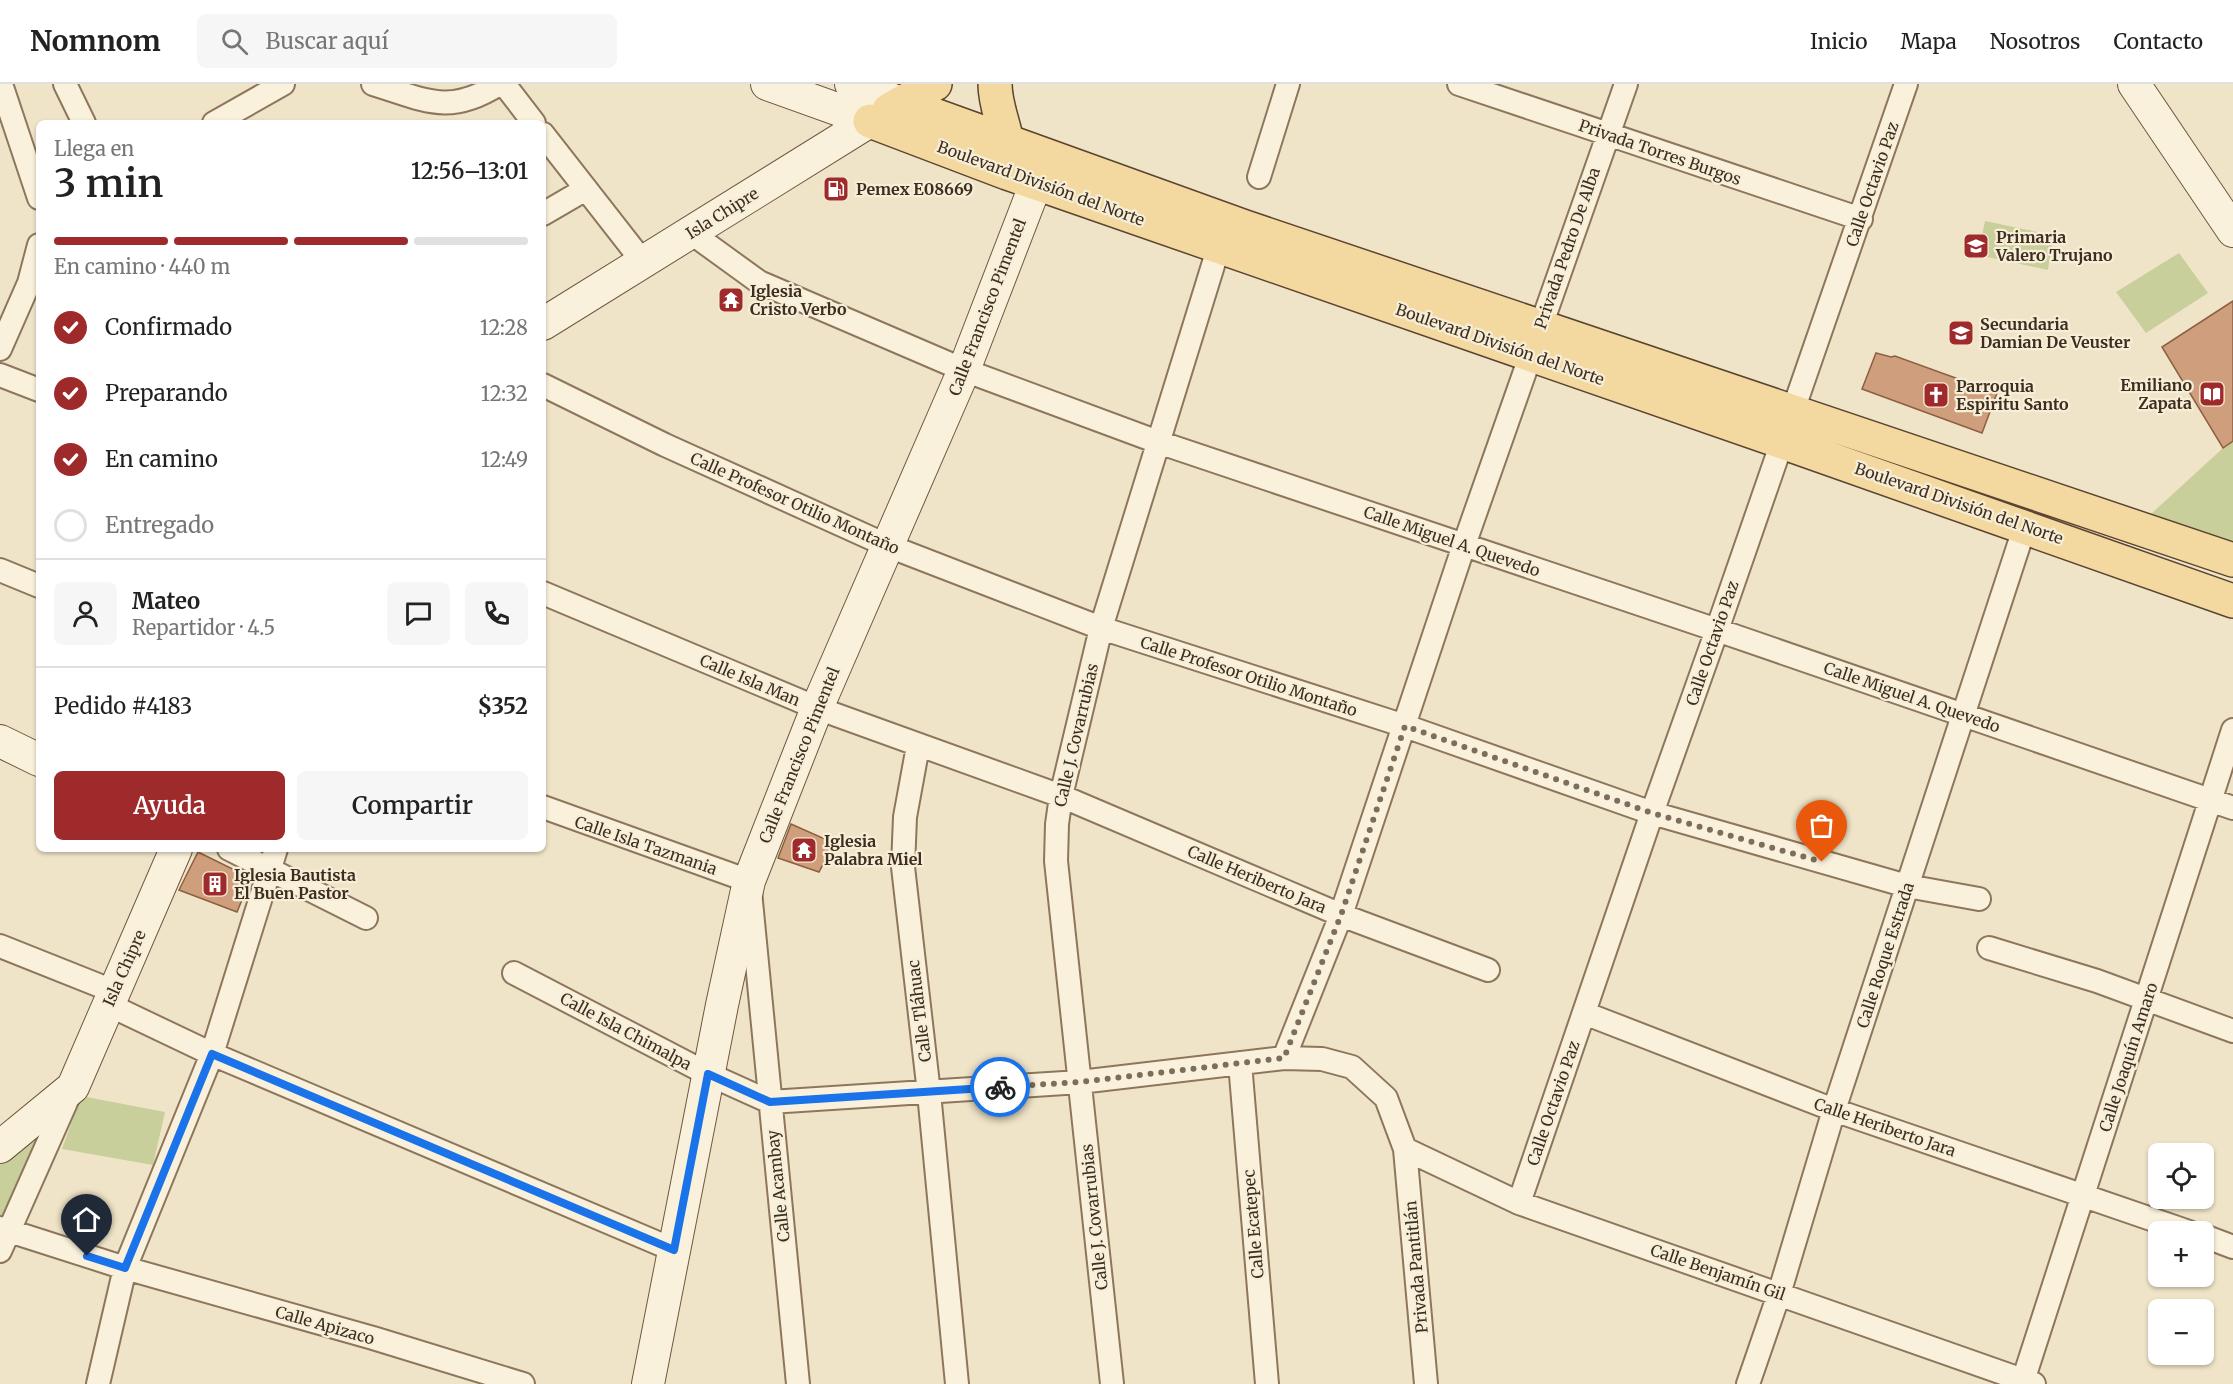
<!DOCTYPE html>
<html lang="es">
<head>
<meta charset="utf-8">
<style>
	body { margin:0; font-family:Merriweather,serif; background:#f6f6f6; color:#222; height:100vh; display:flex; flex-direction:column; font-size:22px; white-space:nowrap }
	* { box-sizing:border-box; margin:0 }
	p { font-size:20px; color:#767676 }
	.icon { flex:none; width:33px; height:33px; fill:none; stroke:currentColor; stroke-width:2; stroke-linecap:round; stroke-linejoin:round }
	.map { position:relative; flex:1; overflow:hidden }
	.side { position:absolute; left:36px; top:36px; width:510px; height:732px; display:flex; flex-direction:column; background:#fff; border-radius:9px; box-shadow:0 2px 4px #0004 }
	.side>* { flex:none }
	.fabs { position:absolute; left:2148px; top:1059px; display:grid; gap:12px }
	.fabs a { display:grid; place-items:center; width:66px; height:66px; border-radius:9px; background:#fff; box-shadow:0 2px 4px #0004; font-size:30px }
	.pin { position:absolute; display:grid; place-items:center; width:51px; height:51px; color:#fff; margin:-62px -26px; border-radius:50% 50% 50% 0; rotate:-45deg; box-shadow:0 0 6px #0007 }
	.pin .icon { rotate:45deg }
	.courier { position:absolute; display:grid; place-items:center; width:60px; height:60px; margin:-30px; border:4px solid #1a73e8; border-radius:50%; background:#fff; color:#222; box-shadow:0 2px 8px #0007 }
	.headline em { font-style:normal; font-weight:600 }
	.headline div { display:flex; flex-direction:column-reverse }
	.headline { display:flex; align-items:center; justify-content:space-between; height:102px; padding:0 18px }
	h1 { font-size:39px; font-weight:600; line-height:45px }
	.bar { display:grid; grid-template-columns:repeat(4,1fr); gap:9px 6px; align-content:center; height:72px; padding:0 18px }
	.bar i { height:8px; border-radius:4px; background:#e0e0e0 }
	.bar .selected { background:#9e2a2b }
	.bar p { grid-column:span 4 }
	.line { display:flex; align-items:center; gap:15px; padding:0 18px; border-top:2px solid #e0e0e0 }
	.line div { flex:1 }
	.round { display:grid; place-items:center; flex:none; width:63px; height:63px; border-radius:9px; background:#f6f6f6 }
	ol { padding:0 18px; list-style:none }
	li { display:flex; align-items:center; gap:18px; height:66px }
	li p { margin-inline-start:auto }
	li .icon { padding:6px; border-radius:50%; background:#9e2a2b; color:#fff; stroke-width:4 }
	li:last-child { color:#767676 }
	li i { width:33px; height:33px; border:3px solid #e0e0e0; border-radius:50% }
	.action { display:flex; gap:12px; margin-top:auto; padding:12px 18px }
	.action a { flex:1; height:69px; border-radius:9px; background:#9e2a2b; color:#fff; font-size:24px; font-weight:600; line-height:69px; text-align:center }
	.action a+a { background:#f6f6f6; color:#222 }
	header { display:flex; align-items:center; gap:36px; box-sizing:border-box; height:84px; padding:0 30px; background:#fff; border-bottom:2px solid #e0e0e0 }
	header strong { font-size:28px }
	nav { display:flex; gap:33px; margin-inline-start:auto; font-size:21px }
	.search { width:420px; height:54px; background:#f6f6f6; display:flex; align-items:center; gap:15px; box-sizing:border-box; padding:0 21px; border-radius:9px; color:#767676; font-size:22px }
	.map>svg:first-child { display:block }
</style>
</head>
<body>
<header>
<strong>Nomnom</strong>
<div class="search"><svg class="icon" aria-label="search" viewBox="0 0 24 24"><circle cx="10" cy="10" r="6"/><path d="M15 15l6 6"/></svg>Buscar aquí</div>
<nav><a>Inicio</a><a>Mapa</a><a>Nosotros</a><a>Contacto</a></nav>
</header>
<div class="map">
<svg width="2233" height="1300" viewBox="0 0 2233 1300">
	<rect width="100%" height="100%" fill="#f0e4c8"/>
	<!-- green -->
	<path fill="#c9cf9b" d="M1985,137L2056,152L2051,165L2048,186L1978,171Z
		M2179,169L2208,209L2146,249L2116,208Z
		M2233,357V467L2183,449L2151,430L2223,364Z
		M81,1012L165,1028L153,1081L62,1065Z
		M44,1046L7,1133L0,1131V1077Z"/>
	<!-- building -->
	<path fill="#cf9f7d" stroke="#8d5f41" stroke-width="1.5" d="M2233,217V357L2223,364L2162,263Z
		M1876,269L1891,273L1895,272L1997,309L1982,349L1862,305Z
		M791,740L834,759L819,788L778,774Z
		M198,768L251,794L237,828L179,806Z"/>
	<g fill="none" stroke-linecap="round" stroke-linejoin="round">
		<!-- street casing -->
		<g stroke="#8d765c" stroke-width="26">
			<path id="street" d="M1,0L39,114
				M65,0L84,39
				M373,0C425,16 449,32 499,0
				M504,0L534,39
				M1459,0L1861,135
				M214,39L283,0
				M543,50L643,178
				M1259,93L1288,0
				M543,130L586,105
				M690,148L759,198L964,286L1158,358L1717,546L2233,724
				M0,265L29,199L39,161
				M0,291L39,306
				M543,301L665,361L886,461L1101,544L1405,642L1652,729L1907,802L1979,815
				M0,486L39,502
				M543,509L817,624L1061,712L1341,831L1488,886
				M918,662L905,733L903,783L929,1009L957,1300
				M543,723L749,797L798,1300
				M229,765L366,834
				M0,862L113,907
				M1989,864L2097,897L2233,947
				M514,889L708,990L770,1018L1080,998L1284,974L1322,975L1352,983L1386,1014L1405,1065L1426,1300
				M107,920L212,970L674,1166
				M1584,929L1834,1026L2189,1148
				M1284,974L1341,831L1464,461L1626,0
				M1240,979L1267,1300
				M1405,1065L1519,1119L2034,1300
				M1519,1119L1652,729L1717,546L1906,0
				M0,1144L125,1184L373,1254L523,1300
				M2204,1152L2233,1163
				M0,1167L71,1007
				M98,1300L125,1184L212,970L276,765
				M1112,1300L1056,777L1057,740L1061,712L1101,544L1219,162
				M1748,1300L1779,1210L1834,1026L2025,442
				M2022,1300L2233,646"/>
		</g>
		<!-- secondary casing -->
		<g stroke="#6f573f" stroke-width="34">
			<path id="secondary" d="M767,0L870,37
				M851,0L901,19
				M2134,0L2233,147
				M543,240L870,37
				M0,657L39,676
				M0,1063L73,1003L176,765
				M648,1300L722,921L749,797L817,624L964,286L1045,76"/>
		</g>
		<!-- primary casing -->
		<g stroke="#5b4430" stroke-width="36">
			<path id="primary" d="M995,0C995,26 1009,48 1008,74
				M901,19L1245,143L2233,476
				M889,26L935,0
				M870,37L1007,89L1782,358L2233,517"/>
		</g>
		<!-- street -->
		<use href="#street" stroke="#faf1dc" stroke-width="22"/>
		<!-- secondary -->
		<use href="#secondary" stroke="#faf1dc" stroke-width="32"/>
		<!-- primary -->
		<use href="#primary" stroke="#f3d9a0" stroke-width="33"/>
	</g>
	<g fill="none" stroke-linecap="round" stroke-linejoin="round">
		<!-- done -->
		<path stroke="#7c6e5b" stroke-width="6" stroke-dasharray="0 10.8" d="M1000,1003L1080,998L1284,974L1341,831L1405,642L1652,729L1822,778"/>
		<!-- route -->
		<path stroke="#1a73e8" stroke-width="8" d="M87,1172L125,1184L212,970L674,1166L708,990L770,1018L1000,1003"/>
	</g>
	<!-- icons -->
	<defs>
		<g id="fuel-square" transform="scale(1.35)"><rect x="-9" y="-9" width="18" height="18" rx="4" fill="#9e2a2b" stroke="#f7eed8"/><path d="M-5.5-6h7V0h2V4h1.3V-2.5L3-4.5l.8-.8L6-3V5H2.5V1h-1V6h-7ZM-4.2-4.7v3.2H.2V-4.7Z" fill="#fff"/></g>
		<g id="school-square" transform="scale(1.35)"><rect x="-9" y="-9" width="18" height="18" rx="4" fill="#9e2a2b" stroke="#f7eed8"/><path d="M0-5L7-2L0 1L-7-2ZM-4 1L0 2.5L4 1V4Q0 6-4 4Z" fill="#fff"/></g>
		<g id="temple-square" transform="scale(1.35)"><rect x="-9" y="-9" width="18" height="18" rx="4" fill="#9e2a2b" stroke="#f7eed8"/><path d="M0-6L5-2H3V0L6.5 2.5H4V6H1.5V3h-3V6H-4V2.5H-6.5L-3 0V-2H-5Z" fill="#fff"/></g>
		<g id="library-square" transform="scale(1.35)"><rect x="-9" y="-9" width="18" height="18" rx="4" fill="#9e2a2b" stroke="#f7eed8"/><path d="M-6-4Q-3-5.5-.7-3.5V5Q-3 3-6 4ZM6-4Q3-5.5 .7-3.5V5Q3 3 6 4Z" fill="#fff"/></g>
		<g id="church-square" transform="scale(1.35)"><rect x="-9" y="-9" width="18" height="18" rx="4" fill="#9e2a2b" stroke="#f7eed8"/><path d="M-1.2-6h2.4v3.5h3.3v2.4h-3.3V6h-2.4V-.1h-3.3v-2.4h3.3Z" fill="#fff"/></g>
		<g id="building-square" transform="scale(1.35)"><rect x="-9" y="-9" width="18" height="18" rx="4" fill="#9e2a2b" stroke="#f7eed8"/><path d="M-4-6H4V6H1V3H-1V6H-4ZM-2.5-4.3h1.7v1.8h-1.7ZM.8-4.3h1.7v1.8H.8ZM-2.5-1h1.7V.8h-1.7ZM.8-1h1.7V.8H.8Z" fill="#fff"/></g>
	</defs>
	<g fill-rule="evenodd">
		<use href="#fuel-square" x="836" y="105"/>
		<use href="#school-square" x="1976" y="162"/>
		<use href="#temple-square" x="731" y="216"/>
		<use href="#school-square" x="1961" y="249"/>
		<use href="#library-square" x="2212" y="310"/>
		<use href="#church-square" x="1936" y="311"/>
		<use href="#temple-square" x="804" y="766"/>
		<use href="#building-square" x="215" y="800"/>
	</g>
	<g text-anchor="middle" stroke-width="4.5" stroke-linejoin="round" paint-order="stroke">
		<!-- street labels -->
		<g font-size="16" fill="#3d2e20" stroke="#f7eed8">
			<text transform="translate(1660 68) rotate(19)" y="6">Privada Torres Burgos</text>
			<text transform="translate(1041 99) rotate(20)" y="6">Boulevard División del Norte</text>
			<text transform="translate(1872 100) rotate(-71)" y="6">Calle Octavio Paz</text>
			<text transform="translate(722 129) rotate(-32)" y="6">Isla Chipre</text>
			<text transform="translate(1567 164) rotate(-71)" y="6">Privada Pedro De Alba</text>
			<text transform="translate(987 223) rotate(-69)" y="6">Calle Francisco Pimentel</text>
			<text transform="translate(1500 260) rotate(19)" y="6">Boulevard División del Norte</text>
			<text transform="translate(795 419) rotate(24)" y="6">Calle Profesor Otilio Montaño</text>
			<text transform="translate(1959 419) rotate(19)" y="6">Boulevard División del Norte</text>
			<text transform="translate(1452 457) rotate(19)" y="6">Calle Miguel A. Quevedo</text>
			<text transform="translate(1712 559) rotate(-71)" y="6">Calle Octavio Paz</text>
			<text transform="translate(1249 592) rotate(18)" y="6">Calle Profesor Otilio Montaño</text>
			<text transform="translate(750 596) rotate(23)" y="6">Calle Isla Man</text>
			<text transform="translate(1912 613) rotate(19)" y="6">Calle Miguel A. Quevedo</text>
			<text transform="translate(1076 651) rotate(-77)" y="6">Calle J. Covarrubias</text>
			<text transform="translate(799 671) rotate(-68)" y="6">Calle Francisco Pimentel</text>
			<text transform="translate(646 761) rotate(19)" y="6">Calle Isla Tazmania</text>
			<text transform="translate(1257 795) rotate(23)" y="6">Calle Heriberto Jara</text>
			<text transform="translate(1885 871) rotate(-72)" y="6">Calle Roque Estrada</text>
			<text transform="translate(124 884) rotate(-66)" y="6">Isla Chipre</text>
			<text transform="translate(919 927) rotate(-97)" y="6">Calle Tláhuac</text>
			<text transform="translate(626 947) rotate(28)" y="6">Calle Isla Chimalpa</text>
			<text transform="translate(2128 973) rotate(-72)" y="6">Calle Joaquín Amaro</text>
			<text transform="translate(1553 1019) rotate(-71)" y="6">Calle Octavio Paz</text>
			<text transform="translate(1885 1043) rotate(19)" y="6">Calle Heriberto Jara</text>
			<text transform="translate(778 1102) rotate(-96)" y="6">Calle Acambay</text>
			<text transform="translate(1094 1133) rotate(-96)" y="6">Calle J. Covarrubias</text>
			<text transform="translate(1253 1140) rotate(-95)" y="6">Calle Ecatepec</text>
			<text transform="translate(1416 1183) rotate(-95)" y="6">Privada Pantitlán</text>
			<text transform="translate(1718 1188) rotate(19)" y="6">Calle Benjamín Gil</text>
			<text transform="translate(325 1241) rotate(16)" y="6">Calle Apizaco</text>
		</g>
		<!-- poi labels -->
		<g font-size="16" font-weight="bold" fill="#3d2e20" stroke="#f7eed8" text-anchor="start">
			<text x="856" y="111">Pemex E08669</text>
			<text x="1996" y="159">Primaria<tspan x="1996" dy="18">Valero Trujano</tspan></text>
			<text x="750" y="213">Iglesia<tspan x="750" dy="18">Cristo Verbo</tspan></text>
			<text x="1980" y="246">Secundaria<tspan x="1980" dy="18">Damian De Veuster</tspan></text>
			<text x="2192" y="307" text-anchor="end">Emiliano<tspan x="2192" dy="18">Zapata</tspan></text>
			<text x="1956" y="308">Parroquia<tspan x="1956" dy="18">Espiritu Santo</tspan></text>
			<text x="824" y="763">Iglesia<tspan x="824" dy="18">Palabra Miel</tspan></text>
			<text x="234" y="797">Iglesia Bautista<tspan x="234" dy="18">El Buen Pastor</tspan></text>
		</g>
	</g>
</svg>
<div class="fabs">
<a><svg class="icon" aria-label="locate" viewBox="0 0 24 24"><circle cx="12" cy="12" r="6"/><path d="M12 2v4M12 18v4M2 12h4M18 12h4"/></svg></a>
<a>+</a>
<a>−</a>
</div>
<div class="pin" style="left:1822px;top:778px;background:#ea580c"><svg class="icon" aria-label="bag" viewBox="0 0 24 24"><path d="M5 8h14l-1 12H6zM9 8a3 3 0 0 1 6 0"/></svg></div>
<div class="pin" style="left:87px;top:1172px;background:#1f2937"><svg class="icon" aria-label="home" viewBox="0 0 24 24"><path d="M3 11l9-7 9 7M6 9v11h12V9"/></svg></div>
<div class="courier" style="left:1000px;top:1003px"><svg class="icon" aria-label="bike" viewBox="0 0 24 24"><circle cx="6" cy="16" r="4"/><circle cx="18" cy="16" r="4"/><path d="M6 16l4-8h5l3 8M10 8l3 8H6M13 5h3"/></svg></div>
<section class="side">
<div class="headline"><div><h1>3 min</h1><p>Llega en</p></div><em>12:56–13:01</em></div>
<div class="bar"><i class="selected"></i><i class="selected"></i><i class="selected"></i><i></i><p>En camino · 440 m</p></div>
<ol>
<li><svg class="icon" aria-label="check" viewBox="0 0 24 24"><path d="M5 12l5 5 9-10"/></svg>Confirmado<p>12:28</p></li>
<li><svg class="icon" aria-label="check" viewBox="0 0 24 24"><path d="M5 12l5 5 9-10"/></svg>Preparando<p>12:32</p></li>
<li><svg class="icon" aria-label="check" viewBox="0 0 24 24"><path d="M5 12l5 5 9-10"/></svg>En camino<p>12:49</p></li>
<li><i></i>Entregado</li>
</ol>
<div class="line" style="height:108px"><a class="round"><svg class="icon" aria-label="person" viewBox="0 0 24 24"><circle cx="12" cy="8" r="4"/><path d="M4 21q1-7 8-7t8 7"/></svg></a><div><b>Mateo</b><p>Repartidor · 4.5</p></div><a class="round"><svg class="icon" aria-label="chat" viewBox="0 0 24 24"><path d="M4 5h16v11H9l-5 4z"/></svg></a><a class="round"><svg class="icon" aria-label="phone" viewBox="0 0 24 24"><path d="M5 4h4l2 5-3 2q2 4 5 5l2-3 5 2v4C11 20 4 13 5 4z"/></svg></a></div>
<div class="line" style="height:78px"><div>Pedido #4183</div><b>$352</b></div>
<div class="action"><a>Ayuda</a><a>Compartir</a></div>
</section>
</div>
</body>
</html>
